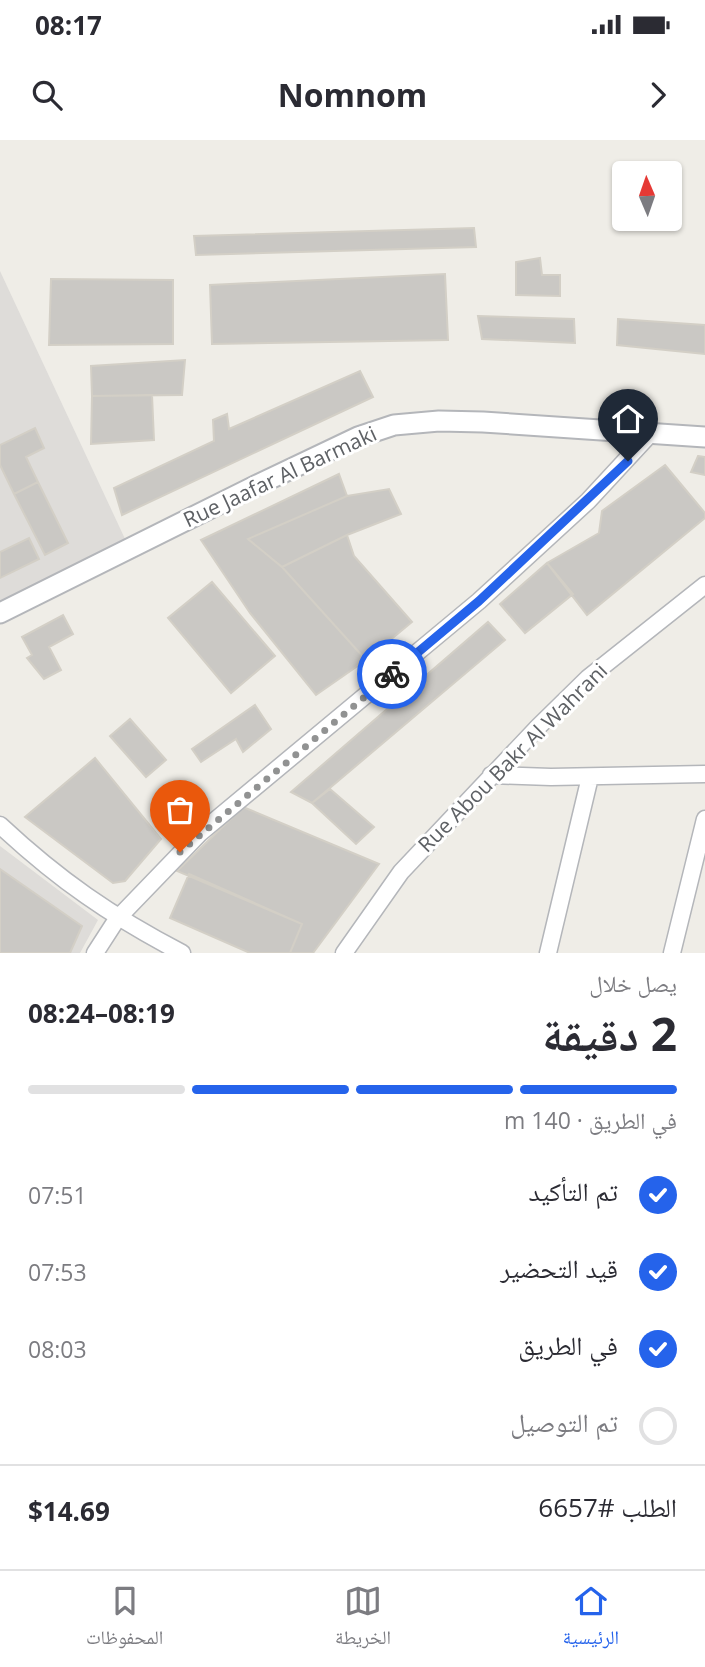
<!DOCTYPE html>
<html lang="ar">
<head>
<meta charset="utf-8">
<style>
	body { margin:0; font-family:"Open Sans","Noto Naskh Arabic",sans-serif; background:#f2f2f3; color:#2b2b33; direction:rtl; height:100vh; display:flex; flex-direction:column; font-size:26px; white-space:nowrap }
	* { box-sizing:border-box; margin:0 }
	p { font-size:23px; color:#7c7c81 }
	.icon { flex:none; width:38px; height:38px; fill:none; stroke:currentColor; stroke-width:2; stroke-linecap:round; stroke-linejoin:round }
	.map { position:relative; height:813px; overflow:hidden; direction:ltr }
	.drawer { display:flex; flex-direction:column; background:#fff; flex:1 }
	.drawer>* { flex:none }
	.needle { width:46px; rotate:358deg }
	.tools { position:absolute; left:612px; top:21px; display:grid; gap:14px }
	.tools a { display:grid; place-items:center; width:70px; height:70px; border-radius:7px; background:#fff; box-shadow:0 2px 5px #0004; font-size:35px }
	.pin { position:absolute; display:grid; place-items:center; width:60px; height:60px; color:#fff; margin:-72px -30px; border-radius:50% 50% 50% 0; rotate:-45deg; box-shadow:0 0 7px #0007 }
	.pin .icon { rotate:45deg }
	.courier { position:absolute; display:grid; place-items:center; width:70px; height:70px; margin:-35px; border:5px solid #2563eb; border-radius:50%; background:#fff; color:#222; box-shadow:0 2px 9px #0007 }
	.headline em { font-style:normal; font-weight:700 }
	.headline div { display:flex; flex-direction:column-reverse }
	.headline { display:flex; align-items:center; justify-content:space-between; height:119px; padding:0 28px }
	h1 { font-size:46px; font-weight:700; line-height:52px }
	.bar { display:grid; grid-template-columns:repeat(4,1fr); gap:10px 7px; align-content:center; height:84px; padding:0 28px }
	.bar i { height:9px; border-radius:5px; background:#e1e1e2 }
	.bar .active { background:#2563eb }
	.bar p { grid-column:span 4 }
	.line { display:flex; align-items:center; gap:18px; padding:0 28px; border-top:2px solid #e1e1e2 }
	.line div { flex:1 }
	ol { padding:0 28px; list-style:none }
	li { display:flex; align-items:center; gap:21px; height:77px }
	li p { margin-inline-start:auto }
	li .icon { padding:7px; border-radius:50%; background:#2563eb; color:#fff; stroke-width:4 }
	li:last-child { color:#7c7c81 }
	li i { width:38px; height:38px; border:4px solid #e1e1e2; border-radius:50% }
	.status { display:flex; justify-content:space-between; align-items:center; height:49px; padding:0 35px; background:#fff; direction:ltr }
	.status svg { height:19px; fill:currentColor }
	header { display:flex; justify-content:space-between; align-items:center; height:91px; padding:0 28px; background:#fff; font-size:32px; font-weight:700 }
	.tab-bar { display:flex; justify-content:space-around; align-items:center; height:98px; border-top:2px solid #e1e1e2; background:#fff; font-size:19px; color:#7c7c81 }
	.tab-bar a { display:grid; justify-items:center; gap:4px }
	.tab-bar .active { color:#2563eb }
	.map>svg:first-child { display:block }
</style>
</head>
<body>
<div class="status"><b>08:17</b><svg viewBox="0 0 49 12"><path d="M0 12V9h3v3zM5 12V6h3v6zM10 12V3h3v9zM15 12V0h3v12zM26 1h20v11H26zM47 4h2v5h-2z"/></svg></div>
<header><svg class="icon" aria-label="forward" viewBox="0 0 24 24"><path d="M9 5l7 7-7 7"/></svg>Nomnom<svg class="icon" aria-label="search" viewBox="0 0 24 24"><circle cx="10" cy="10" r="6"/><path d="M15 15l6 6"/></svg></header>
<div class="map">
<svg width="705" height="813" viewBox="0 0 705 813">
	<rect width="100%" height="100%" fill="#efede7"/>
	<!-- industrial -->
	<path fill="#dedcd9" d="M0,131L126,401L0,465Z
		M0,706L98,780L80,813H0Z"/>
	<!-- building -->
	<path fill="#cac8c4" stroke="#d3cfc6" stroke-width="2" d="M474,88L476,107L196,115L194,96Z
		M540,118L542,135H560V156L516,155V122Z
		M445,134L448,200L212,204L210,145Z
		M51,139L173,140V204L49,205Z
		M478,176L574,179L575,203L482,199Z
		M618,179L705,185V214L617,205Z
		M185,220L182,255L92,256L91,226Z
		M360,231L373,257L122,375L114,348L214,301L213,280L227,274L229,289Z
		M152,255L154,300L91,304L92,256Z
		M35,288L44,308L26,317L38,342L14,354L0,325V305Z
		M698,316L705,317V335L691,332Z
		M665,325L705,373V378L587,475L547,423L599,393L602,371Z
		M339,334L347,356L248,399L282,427L366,520L316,555L250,473L201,400Z
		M38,342L68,403L45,415L14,354Z
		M389,349L401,374L347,395L282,427L248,399L347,356Z
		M347,395L354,416L412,482L366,520L282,427Z
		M29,398L39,419L0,438V412Z
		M547,423L573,454L525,493L500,464Z
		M212,442L275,516L231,553L168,478Z
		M63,475L73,494L49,507L61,530L44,539L27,518L32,515L22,497Z
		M488,482L505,500L312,663L291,652Z
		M255,565L271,589L243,612L236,599L201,622L192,609Z
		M130,579L166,620L146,637L110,596Z
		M95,618L161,699L125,741L113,743L25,677Z
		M330,649L374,687L356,704L312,663Z
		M243,667L379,724L313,813H290L302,784L177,731Z
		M0,729L82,786L70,813H0Z
		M189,734L302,784L290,813H250L170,778Z"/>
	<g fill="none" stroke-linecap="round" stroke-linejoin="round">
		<!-- minor casing -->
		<g stroke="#b4b6ba" stroke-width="19">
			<path id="minor" d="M491,635L551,637L705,634
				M0,685C59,740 111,776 182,813
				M95,813L117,779L200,693L479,461L588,361L650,294
				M344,813L401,732L538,587L588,538L705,445
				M548,813L590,637
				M672,813L705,679"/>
		</g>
		<!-- tertiary casing -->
		<g stroke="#b4b6ba" stroke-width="23">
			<path id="tertiary" d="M0,473L255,346L358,297L394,285L439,281L483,282L705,297"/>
		</g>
		<!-- minor -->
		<use href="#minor" stroke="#fff" stroke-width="16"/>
		<!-- tertiary -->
		<use href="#tertiary" stroke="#fff" stroke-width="19"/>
	</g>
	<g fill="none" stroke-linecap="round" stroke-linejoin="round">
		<!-- done -->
		<path stroke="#919292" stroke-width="7" stroke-dasharray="0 12.6" d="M180,712L392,534"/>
		<!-- route -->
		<path stroke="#2563eb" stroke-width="9" d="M392,534L479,461L628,321"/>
	</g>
	<g text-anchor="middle" stroke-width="6" stroke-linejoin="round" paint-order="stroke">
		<!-- street labels -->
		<g font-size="21" fill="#5e6165" stroke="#fff">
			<text transform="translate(280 337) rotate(-25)" y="7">Rue Jaafar Al Barmaki</text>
			<text transform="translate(513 618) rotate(-45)" y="7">Rue Abou Bakr Al Wahrani</text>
		</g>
	</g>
</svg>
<div class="tools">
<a><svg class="needle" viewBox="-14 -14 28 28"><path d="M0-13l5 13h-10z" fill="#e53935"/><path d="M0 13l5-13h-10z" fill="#7c7c81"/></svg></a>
</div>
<div class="pin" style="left:180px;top:712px;background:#ea580c"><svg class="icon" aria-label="bag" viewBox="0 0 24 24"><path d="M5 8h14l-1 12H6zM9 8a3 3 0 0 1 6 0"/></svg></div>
<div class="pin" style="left:628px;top:321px;background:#1f2937"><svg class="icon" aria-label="home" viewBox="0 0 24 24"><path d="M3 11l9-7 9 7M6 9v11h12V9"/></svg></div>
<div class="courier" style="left:392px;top:534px"><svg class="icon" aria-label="bike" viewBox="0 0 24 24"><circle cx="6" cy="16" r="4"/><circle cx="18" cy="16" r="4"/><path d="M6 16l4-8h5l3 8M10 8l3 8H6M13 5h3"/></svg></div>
</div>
<section class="drawer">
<div class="headline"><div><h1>2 دقيقة</h1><p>يصل خلال</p></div><em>08:19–08:24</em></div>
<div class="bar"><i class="active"></i><i class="active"></i><i class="active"></i><i></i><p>في الطريق · 140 m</p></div>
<ol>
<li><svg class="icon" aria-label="check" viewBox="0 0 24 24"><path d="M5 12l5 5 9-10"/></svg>تم التأكيد<p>07:51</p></li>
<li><svg class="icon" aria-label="check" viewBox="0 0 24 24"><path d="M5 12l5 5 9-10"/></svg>قيد التحضير<p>07:53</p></li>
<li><svg class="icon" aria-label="check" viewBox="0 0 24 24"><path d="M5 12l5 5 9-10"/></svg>في الطريق<p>08:03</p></li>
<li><i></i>تم التوصيل</li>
</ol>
<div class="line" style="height:91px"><div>الطلب #6657</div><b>$14.69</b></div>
</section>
<nav class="tab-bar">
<a class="active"><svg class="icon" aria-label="home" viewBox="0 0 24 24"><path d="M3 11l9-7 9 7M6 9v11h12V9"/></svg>الرئيسية</a>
<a><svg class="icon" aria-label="map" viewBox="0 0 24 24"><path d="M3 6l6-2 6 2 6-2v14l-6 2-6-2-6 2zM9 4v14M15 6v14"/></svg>الخريطة</a>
<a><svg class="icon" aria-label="saved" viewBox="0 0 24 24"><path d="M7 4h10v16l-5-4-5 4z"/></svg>المحفوظات</a>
</nav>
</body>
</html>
